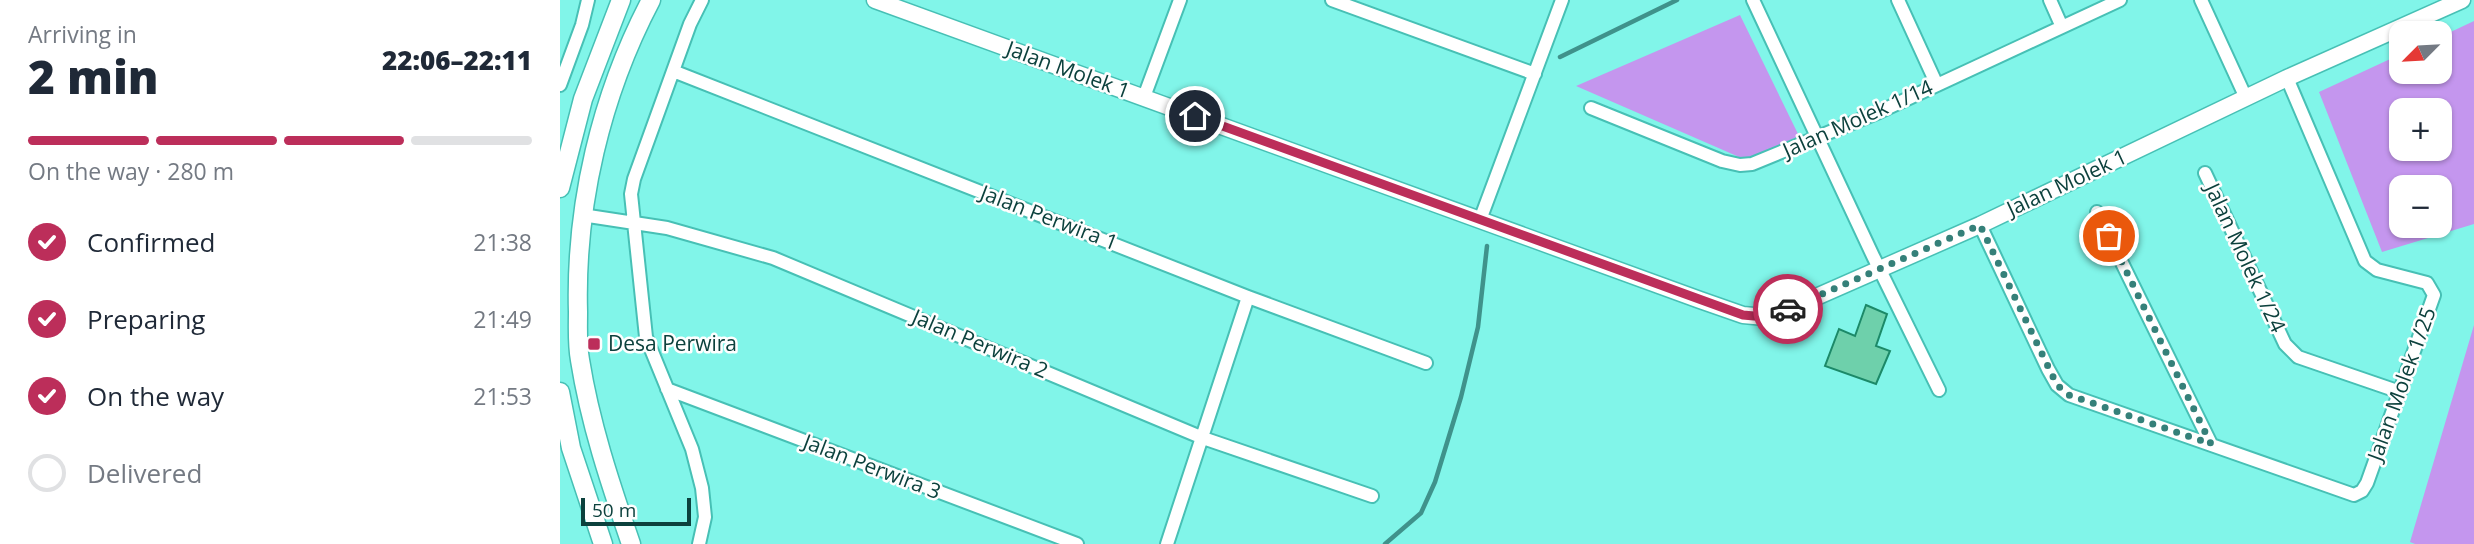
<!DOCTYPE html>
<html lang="en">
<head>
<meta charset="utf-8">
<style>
	body { margin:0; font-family:"Open Sans",sans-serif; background:#f6f6f7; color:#1f2937; height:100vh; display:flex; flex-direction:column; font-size:26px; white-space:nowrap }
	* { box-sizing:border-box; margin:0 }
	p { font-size:23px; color:#747a83 }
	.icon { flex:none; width:38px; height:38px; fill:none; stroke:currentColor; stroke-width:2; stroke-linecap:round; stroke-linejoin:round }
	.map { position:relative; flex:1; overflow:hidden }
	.details { display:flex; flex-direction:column; background:#fff; width:560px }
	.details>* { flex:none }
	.needle { width:46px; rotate:246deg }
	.buttons { position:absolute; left:1829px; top:21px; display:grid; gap:14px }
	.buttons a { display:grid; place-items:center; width:63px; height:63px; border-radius:14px; background:#fff; box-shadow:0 2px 5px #0004; font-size:35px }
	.scale { position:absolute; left:21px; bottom:18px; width:110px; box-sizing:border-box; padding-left:7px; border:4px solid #0c413d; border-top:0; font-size:19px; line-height:24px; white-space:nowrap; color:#0c413d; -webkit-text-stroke:5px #fefefe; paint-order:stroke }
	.pin { position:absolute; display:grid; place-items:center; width:60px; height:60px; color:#fff; margin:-30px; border:4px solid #fff; border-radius:50%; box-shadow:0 2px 7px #0007 }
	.courier { position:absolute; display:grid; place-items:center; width:70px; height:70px; margin:-35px; border:5px solid #bc2e5a; border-radius:50%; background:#fff; color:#222; box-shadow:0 2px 9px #0007 }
	.headline em { font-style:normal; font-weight:800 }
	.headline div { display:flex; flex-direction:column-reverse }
	.headline { display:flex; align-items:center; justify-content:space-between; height:119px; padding:0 28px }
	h1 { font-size:46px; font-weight:800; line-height:52px }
	.bar { display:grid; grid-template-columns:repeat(4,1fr); gap:10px 7px; align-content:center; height:84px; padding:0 28px }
	.bar i { height:9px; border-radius:5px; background:#e0e1e3 }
	.bar .active { background:#bc2e5a }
	.bar p { grid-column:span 4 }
	ol { padding:0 28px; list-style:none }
	li { display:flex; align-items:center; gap:21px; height:77px }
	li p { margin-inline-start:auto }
	li .icon { padding:7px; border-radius:50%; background:#bc2e5a; color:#fff; stroke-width:4 }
	li:last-child { color:#747a83 }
	li i { width:38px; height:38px; border:4px solid #e0e1e3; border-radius:50% }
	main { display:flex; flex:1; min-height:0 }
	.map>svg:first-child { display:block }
</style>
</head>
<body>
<main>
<section class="details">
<div class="headline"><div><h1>2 min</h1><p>Arriving in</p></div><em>22:06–22:11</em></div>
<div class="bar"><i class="active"></i><i class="active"></i><i class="active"></i><i></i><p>On the way · 280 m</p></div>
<ol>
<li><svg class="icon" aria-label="check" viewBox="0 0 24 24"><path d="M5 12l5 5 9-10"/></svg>Confirmed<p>21:38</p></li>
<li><svg class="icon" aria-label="check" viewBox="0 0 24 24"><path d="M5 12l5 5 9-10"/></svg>Preparing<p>21:49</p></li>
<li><svg class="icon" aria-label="check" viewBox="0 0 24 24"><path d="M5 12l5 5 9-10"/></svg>On the way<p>21:53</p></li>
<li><i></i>Delivered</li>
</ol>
</section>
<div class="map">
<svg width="1914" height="544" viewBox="0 0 1914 544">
	<rect width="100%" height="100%" fill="#81f5e9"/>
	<!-- green -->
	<path fill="#c496ee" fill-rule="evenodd" d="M1180,15L1239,136L1186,160L1016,86Z
		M1914,21V224L1822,252L1759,92L1841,54V72H1880V37ZM1880,110V149H1841V110ZM1880,187V226H1841V187Z
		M1914,325V544H1855L1850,542Z"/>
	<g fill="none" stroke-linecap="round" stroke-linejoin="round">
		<!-- stream -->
		<path stroke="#3f928b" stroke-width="4.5" d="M1000,57L1117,0
			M825,544L861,513L875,482L901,397L918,327L927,246"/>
	</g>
	<!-- building -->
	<path fill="#6ed0ab" stroke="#1c8968" stroke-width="2" d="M1306,305L1327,314L1316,346L1330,351L1316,384L1265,366L1279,329L1295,336Z"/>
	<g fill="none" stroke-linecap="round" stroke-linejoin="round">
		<!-- street casing -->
		<g stroke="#47c0b5" stroke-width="16">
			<path id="street" d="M772,0L975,74
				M1193,0L1313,256L1379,390
				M1338,0L1377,85
				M1490,0L1502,27
				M1641,0L1686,98
				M113,71L688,297L866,363
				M0,85L22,25L28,0
				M584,97L620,0
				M1031,108L1162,161L1180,165L1192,164L1319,112L1560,0
				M1645,173L1725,344L1738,357L1840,392
				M1537,212L1651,444
				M22,215L107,228L213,258L643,438L812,496
				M920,220L1002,0
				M1420,225L1488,369L1497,385L1509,395L1794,495L1802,491L1807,483L1874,295L1867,283L1817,270L1805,261L1727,78
				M107,389L517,544
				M139,544L145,517L142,488L132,449L86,337L71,194L74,179L130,24L142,0
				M607,544L688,297"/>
		</g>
		<!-- secondary casing -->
		<g stroke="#47c0b5" stroke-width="19">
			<path id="secondary" d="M315,0L1140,300L1183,315L1205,317L1222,312L1420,225L1727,78L1902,0"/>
		</g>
		<!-- primary casing -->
		<g stroke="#47c0b5" stroke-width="21">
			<path id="primary" d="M0,188L23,99L61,0
				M0,392L11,448L43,544
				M71,544C50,483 30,423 20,360C17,344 18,328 18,312C15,205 41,95 91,0"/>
		</g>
		<!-- street -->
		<use href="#street" stroke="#fff" stroke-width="12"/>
		<!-- secondary -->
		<use href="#secondary" stroke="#fff" stroke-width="16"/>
		<!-- primary -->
		<use href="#primary" stroke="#fff" stroke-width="18"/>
	</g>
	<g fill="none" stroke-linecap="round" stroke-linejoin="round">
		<!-- done -->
		<path stroke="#358079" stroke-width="7" stroke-dasharray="0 12.6" d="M1228,309L1420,225L1497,385L1509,395L1651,444L1549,236"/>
		<!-- route -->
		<path stroke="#bc2e5a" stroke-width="9" d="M635,116L1183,315L1205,317L1228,309"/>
	</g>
	<!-- markers -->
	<rect fill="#bc2e5a" stroke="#fefefe" stroke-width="2.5" x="27" y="337" width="14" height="14" rx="3.5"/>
	<g text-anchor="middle" stroke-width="5" stroke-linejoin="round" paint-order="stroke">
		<!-- street labels -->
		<g font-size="21" fill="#0c413d" stroke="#fefefe">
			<text transform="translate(508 70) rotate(20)" y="7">Jalan Molek 1</text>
			<text transform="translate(1298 119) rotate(-24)" y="7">Jalan Molek 1/14</text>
			<text transform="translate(1507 183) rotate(-25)" y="7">Jalan Molek 1</text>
			<text transform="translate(489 218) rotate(21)" y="7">Jalan Perwira 1</text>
			<text transform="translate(1685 258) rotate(65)" y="7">Jalan Molek 1/24</text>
			<text transform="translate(420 344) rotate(23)" y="7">Jalan Perwira 2</text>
			<text transform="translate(1842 384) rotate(-70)" y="7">Jalan Molek 1/25</text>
			<text transform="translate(312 467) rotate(21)" y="7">Jalan Perwira 3</text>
		</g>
		<!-- poi labels -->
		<g font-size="21" fill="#0c413d" stroke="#fefefe" text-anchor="start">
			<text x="48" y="351">Desa Perwira</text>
		</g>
	</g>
</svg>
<div class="buttons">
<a><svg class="needle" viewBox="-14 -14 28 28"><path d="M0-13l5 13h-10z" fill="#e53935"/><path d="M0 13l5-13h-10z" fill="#747a83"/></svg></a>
<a>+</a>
<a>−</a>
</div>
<div class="scale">50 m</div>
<div class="pin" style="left:1549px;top:236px;background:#ea580c"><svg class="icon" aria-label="bag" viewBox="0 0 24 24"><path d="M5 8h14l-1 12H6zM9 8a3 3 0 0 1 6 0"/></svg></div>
<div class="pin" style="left:635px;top:116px;background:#1f2937"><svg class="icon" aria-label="home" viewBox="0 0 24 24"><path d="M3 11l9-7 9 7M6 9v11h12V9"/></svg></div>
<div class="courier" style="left:1228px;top:309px"><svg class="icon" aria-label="car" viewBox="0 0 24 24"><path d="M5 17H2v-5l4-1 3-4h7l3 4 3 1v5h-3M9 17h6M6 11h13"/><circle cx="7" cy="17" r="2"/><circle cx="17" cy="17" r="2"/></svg></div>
</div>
</main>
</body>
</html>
